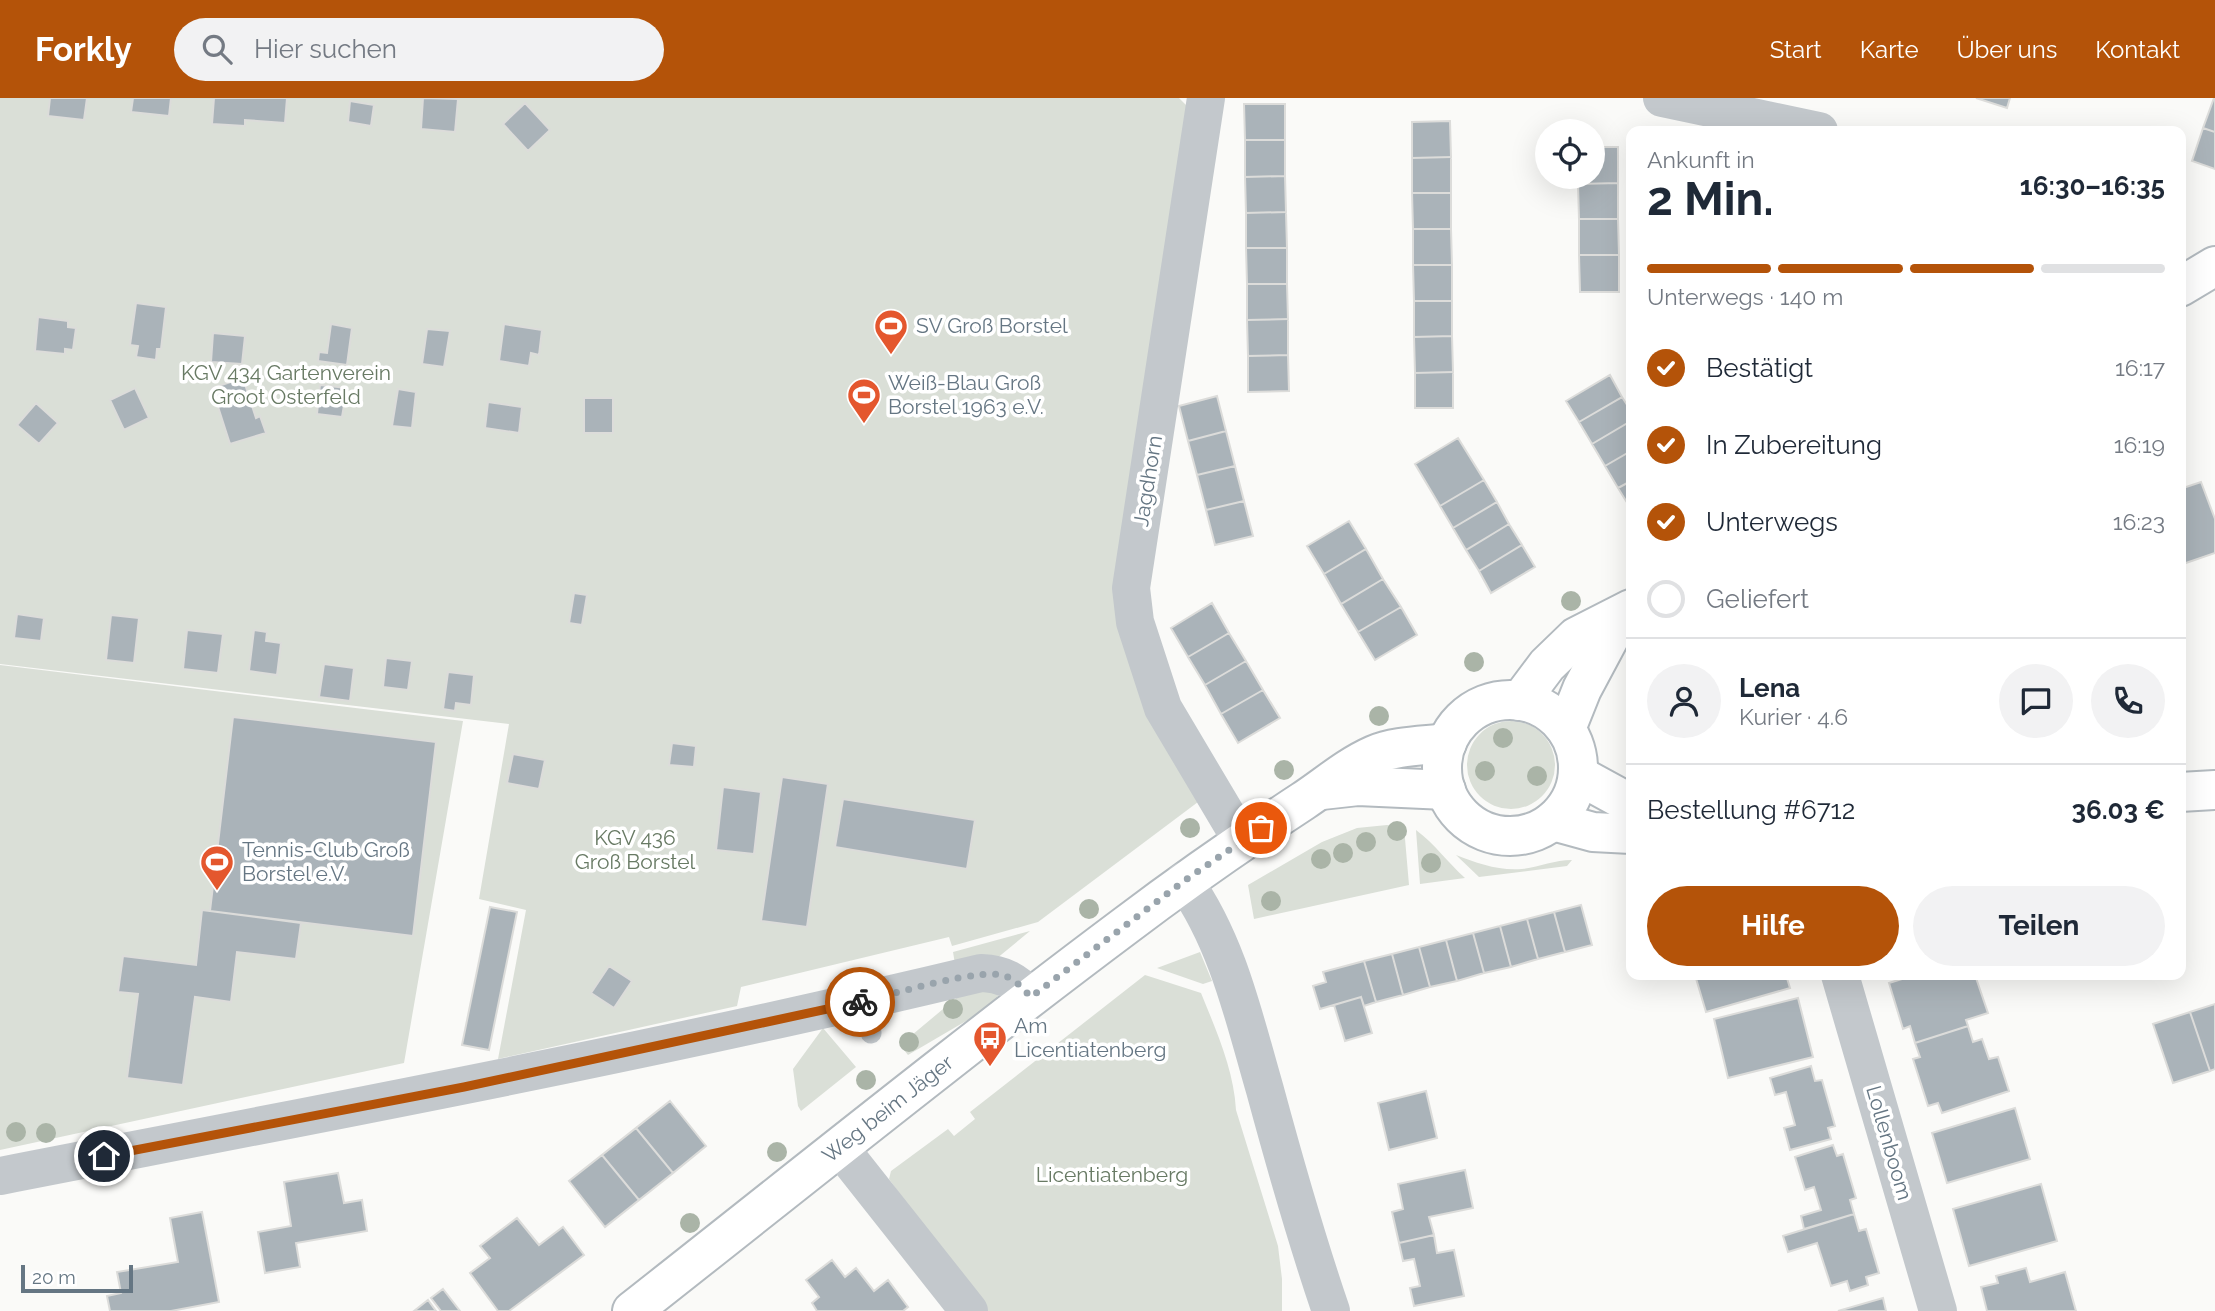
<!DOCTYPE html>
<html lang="de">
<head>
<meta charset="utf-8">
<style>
	body { margin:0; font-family:Raleway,sans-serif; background:#f2f2f3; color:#1f2937; height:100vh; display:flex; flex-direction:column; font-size:26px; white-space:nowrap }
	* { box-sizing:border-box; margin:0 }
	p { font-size:23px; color:#747a83 }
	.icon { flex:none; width:38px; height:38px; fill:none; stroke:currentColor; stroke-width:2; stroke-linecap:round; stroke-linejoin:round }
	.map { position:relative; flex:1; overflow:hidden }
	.details { position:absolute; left:1626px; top:28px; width:560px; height:854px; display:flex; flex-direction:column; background:#fff; border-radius:14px; box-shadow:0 7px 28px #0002 }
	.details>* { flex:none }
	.controls { position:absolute; left:1535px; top:21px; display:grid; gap:14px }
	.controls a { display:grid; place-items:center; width:70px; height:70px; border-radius:50%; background:#fff; box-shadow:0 7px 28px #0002; font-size:35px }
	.scale { position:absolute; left:21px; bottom:18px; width:112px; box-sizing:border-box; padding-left:7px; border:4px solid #657683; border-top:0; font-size:19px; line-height:24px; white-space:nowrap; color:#657683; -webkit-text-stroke:5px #fff; paint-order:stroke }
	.pin { position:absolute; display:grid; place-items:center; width:60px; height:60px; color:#fff; margin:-30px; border:4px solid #fff; border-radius:50%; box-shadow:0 2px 7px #0007 }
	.courier { position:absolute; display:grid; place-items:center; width:70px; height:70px; margin:-35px; border:5px solid #b45309; border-radius:50%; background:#fff; color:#222; box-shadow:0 2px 9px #0007 }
	.summary em { font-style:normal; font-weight:700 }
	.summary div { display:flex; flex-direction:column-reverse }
	.summary { display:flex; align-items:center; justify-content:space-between; height:119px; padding:0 21px }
	h1 { font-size:46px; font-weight:700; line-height:52px }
	.bar { display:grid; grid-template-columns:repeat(4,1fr); gap:10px 7px; align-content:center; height:84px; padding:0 21px }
	.bar i { height:9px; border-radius:5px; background:#e0e1e3 }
	.bar .active { background:#b45309 }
	.bar p { grid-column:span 4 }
	.line { display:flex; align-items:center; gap:18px; padding:0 21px; border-top:2px solid #e0e1e3 }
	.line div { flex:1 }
	.round { display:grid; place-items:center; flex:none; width:74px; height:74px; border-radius:37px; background:#f2f2f3 }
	ol { padding:0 21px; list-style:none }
	li { display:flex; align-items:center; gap:21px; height:77px }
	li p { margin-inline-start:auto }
	li .icon { padding:7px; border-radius:50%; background:#b45309; color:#fff; stroke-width:4 }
	li:last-child { color:#747a83 }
	li i { width:38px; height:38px; border:4px solid #e0e1e3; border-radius:50% }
	.button { display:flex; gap:14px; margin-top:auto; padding:14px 21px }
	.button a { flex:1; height:80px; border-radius:42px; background:#b45309; color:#fff; font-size:28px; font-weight:700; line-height:80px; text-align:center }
	.button a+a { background:#f2f2f3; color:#1f2937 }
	header { display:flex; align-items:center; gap:42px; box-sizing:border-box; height:98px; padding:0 35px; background:#b45309; color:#fff }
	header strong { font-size:33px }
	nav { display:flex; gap:38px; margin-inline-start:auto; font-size:24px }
	.search { width:490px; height:63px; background:#f2f2f3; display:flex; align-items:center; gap:18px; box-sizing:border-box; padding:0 24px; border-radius:38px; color:#747a83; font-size:26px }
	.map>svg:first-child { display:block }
</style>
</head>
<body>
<header>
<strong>Forkly</strong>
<div class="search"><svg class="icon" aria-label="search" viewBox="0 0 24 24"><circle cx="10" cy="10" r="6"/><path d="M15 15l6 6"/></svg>Hier suchen</div>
<nav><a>Start</a><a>Karte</a><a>Über uns</a><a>Kontakt</a></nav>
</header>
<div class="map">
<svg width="2215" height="1213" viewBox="0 0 2215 1213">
	<rect width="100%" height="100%" fill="#fafaf8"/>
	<!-- green -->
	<path fill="#dadfd7" d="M0,0H1179L1191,12L1118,487L1202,701L1038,824L952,848L949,839L741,889L737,908L498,961L526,812L479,801L509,626L0,566Z
		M0,567L463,623L404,965L0,1052Z
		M1467 667a44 44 0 1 1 88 0a44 44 0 1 1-88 0Z
		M1387,727L1404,729L1409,787L1254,821L1248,787L1322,744L1357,730Z
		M1416,732C1436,747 1447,764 1465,780L1420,786Z
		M1456,757C1477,765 1498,773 1522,771C1539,769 1554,762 1572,762L1567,768L1479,779Z
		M1030,833L996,861L955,866L953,854Z
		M1200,854L1212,883L1203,886L1157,870Z
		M1145,877L1201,895C1216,932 1234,972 1236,1012L1278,1148L1282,1181V1213H984L889,1081L891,1073L948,1031L954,1038L975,1021L970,1014Z
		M973,886L998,897L995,906L908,957L900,947Z
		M823,930L856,969L801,1013L798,1008L793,971Z"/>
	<!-- building -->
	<path fill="#aab3b9" stroke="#dcdcda" stroke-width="2" d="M50,0H87L84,22L48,18Z
		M133,0H171L169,18L131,14Z
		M214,0H287L285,25L245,22V28L212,26Z
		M423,0L458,1L455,34L421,31Z
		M1976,0H2010L2007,10Z
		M2214,0H2215V34L2203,30Z
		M350,3L374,7L371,28L348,24Z
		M525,5L550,32L528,53L503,26Z
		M1244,6H1285V42H1245Z
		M1450,23L1451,59L1412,60V24Z
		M2203,30L2215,34V71L2192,63Z
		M1245,42H1285V78L1245,79Z
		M1592,49H1618V85L1578,86V79H1592Z
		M1451,59V95H1412V60Z
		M1285,78L1286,114L1246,115L1245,79Z
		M1618,85V121H1579L1578,86Z
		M1412,95H1451V131H1413Z
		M1286,114L1287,150H1246V115Z
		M1579,121H1618L1619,157H1579Z
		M1413,131H1451L1452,167H1413Z
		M1246,150H1287V186H1247Z
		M1579,157H1619V194H1580Z
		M1413,167H1452V203H1414Z
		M1247,186H1287L1288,221L1247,222Z
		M1414,203H1452V238L1414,239Z
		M136,205L166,209L161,251H157L156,262L136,259L138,248L130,247Z
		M38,219L68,223V229L76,230L73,252L65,251V256L35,253Z
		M1288,221V257L1248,258L1247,222Z
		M331,226L352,230L347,267L318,263L319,254L327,255Z
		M504,226L542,232L539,257L531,255L529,268L499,263Z
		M427,231L450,233L444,269L422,266Z
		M213,235L245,238L242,266L211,264Z
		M1452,238L1453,274L1415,275L1414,239Z
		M1288,257L1289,293L1248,294V258Z
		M1453,274V310H1415V275Z
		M1610,277L1622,299L1579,324L1566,303Z
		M243,280L256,320L260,318L266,335L230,346L212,290Z
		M320,287L347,290L342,319L317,316Z
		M135,290L149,320L124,332L110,302Z
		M398,291L416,294L412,330L392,328Z
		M1217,298L1226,333L1188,343L1179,308Z
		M1622,299L1631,313V323L1592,346L1579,324Z
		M584,300H613V335H584Z
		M488,304L522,309L519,335L485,330Z
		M36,305L58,325L39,346L17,327Z
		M1631,323V353L1605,368L1592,346Z
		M1226,333L1235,368L1197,377L1188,343Z
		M1458,340L1484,382L1440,408L1415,366Z
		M1631,353V383L1618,390L1605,368Z
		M1235,368L1244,403L1206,412L1197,377Z
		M1484,382L1497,404L1453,430L1440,408Z
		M1631,383V411L1618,390Z
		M2201,384L2215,421V455L2180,467V391Z
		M1244,403L1253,438L1215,447L1206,412Z
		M1497,404L1509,426L1466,452L1453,430Z
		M1349,423L1366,451L1324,476L1307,448Z
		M1509,426L1522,447L1479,473L1466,452Z
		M1522,447L1535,469L1491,495L1479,473Z
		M1366,451L1383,481L1341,506L1324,476Z
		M1383,481L1401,509L1358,534L1341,506Z
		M574,495L587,497L582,527L569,525Z
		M1212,505L1229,535L1188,559L1171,530Z
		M1401,509L1417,537L1375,562L1358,534Z
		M17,516L44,520L41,543L14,540Z
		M111,517L139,520L134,565L106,562Z
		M187,532L223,536L218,575L183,571Z
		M254,532L267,534L266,543L281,545L277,577L249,573Z
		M1229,535L1246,563L1205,587L1188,559Z
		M386,560L412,563L408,592L383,589Z
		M1246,563L1263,592L1221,616L1205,587Z
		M324,566L354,570L350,603L319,599Z
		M448,574L474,577L471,607L456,605L455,613L443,611Z
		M1263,592L1280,620L1238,645L1221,616Z
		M233,619L436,644L413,838L210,813Z
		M672,645L696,648L694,669L669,667Z
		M513,656L545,662L539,691L507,685Z
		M782,679L828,686L807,829L761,823Z
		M723,689L761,694L754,756L716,752Z
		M843,701L975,722L967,771L835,749Z
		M1581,807L1592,847L1565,854L1554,814Z
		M490,809L517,814L489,952L462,947Z
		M202,812L301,825L296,861L237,854L231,904L195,899L183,987L127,980L138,896L118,894L123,858L196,867Z
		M1554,814L1565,854L1538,861L1527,821Z
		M1527,821L1538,861L1511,869L1500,828Z
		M1500,828L1511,869L1484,875L1473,835Z
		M1473,835L1484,875L1457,883L1446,842Z
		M1446,842L1457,883L1430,889L1419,849Z
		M1419,849L1430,889L1403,897L1392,856Z
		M1392,856L1403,897L1376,904L1364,863Z
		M1364,863L1376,904L1364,908L1361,899L1320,911L1313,888L1326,884L1323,874Z
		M609,868L632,883L614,910L591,895Z
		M1695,877H1786L1790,890L1706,914Z
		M1904,877H1975L1988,915L1966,922L1968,928L1915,945L1910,928L1903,931L1889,885L1905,880Z
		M1361,899L1372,935L1345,943L1334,907Z
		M1798,900L1813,959L1728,980L1714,921Z
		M2215,906V971L2210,973L2190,914Z
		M2190,914L2210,973L2173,985L2153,926Z
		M1968,928L1973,944L1982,941L1989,961L1998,959L2009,993L1942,1015L1938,1005L1928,1008L1913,961L1920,959L1915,945Z
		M1811,968L1815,983L1822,982L1835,1028L1828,1030L1831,1041L1790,1052L1784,1030L1795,1027L1786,994L1775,997L1770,980Z
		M1426,993L1437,1040L1389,1052L1378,1005Z
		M670,1003L706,1048L673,1075L636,1030Z
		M2015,1010L2030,1061L1947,1085L1932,1035Z
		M636,1030L673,1075L639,1102L602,1057Z
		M1833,1047L1837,1058L1843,1056L1856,1100L1850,1102L1854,1116L1804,1131L1801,1118L1821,1112L1814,1089L1805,1092L1795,1059Z
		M602,1057L639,1102L605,1129L569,1083Z
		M1465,1072L1473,1110L1429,1119L1434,1137L1399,1145L1392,1114L1403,1111L1398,1086Z
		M338,1075L344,1105L362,1102L367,1133L296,1145L300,1169L265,1175L258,1134L291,1128L284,1084Z
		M2041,1086L2057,1143L1969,1168L1953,1111Z
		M202,1114L219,1204L171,1213H110L107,1198L121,1195L117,1174L178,1164L170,1120Z
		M1854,1116L1859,1133L1866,1131L1879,1175L1866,1179L1868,1187L1850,1193L1847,1183L1831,1188L1817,1145L1788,1154L1783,1138Z
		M517,1120L539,1147L563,1129L584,1157L509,1213H498L470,1175L490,1160L480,1148Z
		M1434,1137L1437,1155L1454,1152L1464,1198L1414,1208L1410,1190L1420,1188L1414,1161L1403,1163L1399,1145Z
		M832,1162L845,1179L856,1170L874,1193L888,1182L908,1209L903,1213H817L812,1205L819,1199L806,1182Z
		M2026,1170L2030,1184L2065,1174L2076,1213H1987L1981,1189L1998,1185L1996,1178Z
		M443,1191L460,1213H441L431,1200Z
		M1883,1200L1886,1213H1838Z
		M428,1202L436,1213H414Z"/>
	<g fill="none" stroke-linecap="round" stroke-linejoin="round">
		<!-- secondary casing -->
		<g stroke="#b3babf" stroke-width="42">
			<g id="secondary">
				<path d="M2180,189L2215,168"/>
				<circle cx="1510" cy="670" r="68"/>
				<path d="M1520,603L1547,567L1576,539L1631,511"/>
				<path d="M1566,631L1582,591L1621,518"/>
				<path d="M1578,677L1631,706"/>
				<path d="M1322,692L1358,688L1446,692"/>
				<path d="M2180,694L2215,692"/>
				<path d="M1553,723L1593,734L1631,736"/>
				<path id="s1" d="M632,1213C796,1084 958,953 1125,828C1183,784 1242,743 1303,703C1326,688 1347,669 1374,657C1395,648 1423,648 1447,645"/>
			</g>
		</g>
		<!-- lane -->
		<path stroke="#c3c8cc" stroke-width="21" d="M865,903L871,935"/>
		<!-- street -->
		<path stroke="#c3c8cc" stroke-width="38" d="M1206,0L1131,490L1135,524L1163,610L1242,743
			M1662,0L1819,33
			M1184,783C1228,845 1244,920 1265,992C1285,1066 1306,1140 1331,1213
			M1840,877L1938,1213
			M840,1050L969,1213
			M0,1078C328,1014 656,953 981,875C1004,876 1015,883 1031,899"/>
		<!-- secondary -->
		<use href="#secondary" stroke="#fff" stroke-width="38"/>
	</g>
	<!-- trees -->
	<g fill="#aab4a7">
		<circle cx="1571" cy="503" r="10"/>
		<circle cx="1474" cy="564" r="10"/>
		<circle cx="1379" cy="618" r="10"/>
		<circle cx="1503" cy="640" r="10"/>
		<circle cx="1284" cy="672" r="10"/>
		<circle cx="1485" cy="673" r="10"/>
		<circle cx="1537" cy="678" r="10"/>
		<circle cx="1190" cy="730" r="10"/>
		<circle cx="1397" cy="733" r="10"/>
		<circle cx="1366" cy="744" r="10"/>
		<circle cx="1343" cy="755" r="10"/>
		<circle cx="1321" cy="761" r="10"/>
		<circle cx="1431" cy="765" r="10"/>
		<circle cx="1271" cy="803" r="10"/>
		<circle cx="1089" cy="811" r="10"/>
		<circle cx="953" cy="911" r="10"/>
		<circle cx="909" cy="944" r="10"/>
		<circle cx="866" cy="982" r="10"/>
		<circle cx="16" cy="1034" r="10"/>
		<circle cx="46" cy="1035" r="10"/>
		<circle cx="777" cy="1054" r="10"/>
		<circle cx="690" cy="1125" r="10"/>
	</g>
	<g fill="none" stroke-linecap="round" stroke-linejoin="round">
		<!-- done -->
		<path stroke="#99a4ac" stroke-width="7" stroke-dasharray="0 12.6" d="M860,904C891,897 980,869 1005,878C1016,882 1023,891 1031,899L1184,783L1261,730"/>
		<!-- route -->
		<path stroke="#b45309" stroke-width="9" d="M104,1058L464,989L860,904"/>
	</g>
	<!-- icons -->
	<defs>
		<g id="stadium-pin" transform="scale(1.75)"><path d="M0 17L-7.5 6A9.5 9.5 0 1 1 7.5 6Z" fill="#e4572e" stroke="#fff"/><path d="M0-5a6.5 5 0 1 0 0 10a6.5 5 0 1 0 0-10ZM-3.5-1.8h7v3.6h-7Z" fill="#fff"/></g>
		<g id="bus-pin" transform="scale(1.75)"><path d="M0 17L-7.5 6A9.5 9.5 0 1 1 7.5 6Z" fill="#e4572e" stroke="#fff"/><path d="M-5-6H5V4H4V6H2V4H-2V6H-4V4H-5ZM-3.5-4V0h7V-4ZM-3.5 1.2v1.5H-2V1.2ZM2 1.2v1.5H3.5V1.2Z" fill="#fff"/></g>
	</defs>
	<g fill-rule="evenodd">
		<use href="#stadium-pin" x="891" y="228"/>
		<use href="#stadium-pin" x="864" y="297"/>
		<use href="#stadium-pin" x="217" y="764"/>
		<use href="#bus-pin" x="990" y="940"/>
	</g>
	<g text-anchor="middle" stroke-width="7" stroke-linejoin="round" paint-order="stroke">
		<!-- poi labels -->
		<g font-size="21" fill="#657683" stroke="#fff" text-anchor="start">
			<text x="916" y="235">SV Groß Borstel</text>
			<text x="888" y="292">Weiß-Blau Groß<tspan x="888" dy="24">Borstel 1963 e.V.</tspan></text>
			<text x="242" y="759">Tennis-Club Groß<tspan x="242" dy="24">Borstel e.V.</tspan></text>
			<text x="1014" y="935">Am<tspan x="1014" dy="24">Licentiatenberg</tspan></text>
		</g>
		<!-- park labels -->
		<g font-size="21" fill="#687a64" stroke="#fff">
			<text x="286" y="282">KGV 434 Gartenverein<tspan x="286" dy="24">Groot Osterfeld</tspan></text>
			<text x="635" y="747">KGV 436<tspan x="635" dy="24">Groß Borstel</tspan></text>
			<text x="1112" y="1084">Licentiatenberg</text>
		</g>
		<!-- street labels -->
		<g font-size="21" fill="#657683" stroke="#fff">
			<text transform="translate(1148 383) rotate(-81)" y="7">Jagdhorn</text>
			<text dy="7" stroke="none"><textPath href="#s1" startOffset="326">Weg beim Jäger</textPath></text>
			<text transform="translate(1889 1045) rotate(74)" y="7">Lollenboom</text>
		</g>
	</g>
</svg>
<div class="controls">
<a><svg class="icon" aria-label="locate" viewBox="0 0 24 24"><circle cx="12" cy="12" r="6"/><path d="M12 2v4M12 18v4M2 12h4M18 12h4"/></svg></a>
</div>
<div class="scale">20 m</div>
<div class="pin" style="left:1261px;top:730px;background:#ea580c"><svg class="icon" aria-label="bag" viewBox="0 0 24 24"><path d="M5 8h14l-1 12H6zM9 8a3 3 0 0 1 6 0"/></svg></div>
<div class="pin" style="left:104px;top:1058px;background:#1f2937"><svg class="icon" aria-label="home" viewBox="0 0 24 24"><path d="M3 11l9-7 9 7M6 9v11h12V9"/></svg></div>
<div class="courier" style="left:860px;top:904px"><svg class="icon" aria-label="bike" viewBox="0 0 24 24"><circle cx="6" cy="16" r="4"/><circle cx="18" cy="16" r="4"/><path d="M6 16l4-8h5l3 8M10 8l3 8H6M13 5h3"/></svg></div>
<section class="details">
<div class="summary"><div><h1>2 Min.</h1><p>Ankunft in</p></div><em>16:30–16:35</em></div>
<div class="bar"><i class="active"></i><i class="active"></i><i class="active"></i><i></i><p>Unterwegs · 140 m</p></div>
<ol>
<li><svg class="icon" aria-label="check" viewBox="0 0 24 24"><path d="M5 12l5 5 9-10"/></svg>Bestätigt<p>16:17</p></li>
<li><svg class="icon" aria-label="check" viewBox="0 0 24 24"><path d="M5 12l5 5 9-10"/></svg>In Zubereitung<p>16:19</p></li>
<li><svg class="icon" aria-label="check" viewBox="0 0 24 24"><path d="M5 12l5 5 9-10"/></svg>Unterwegs<p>16:23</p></li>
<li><i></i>Geliefert</li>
</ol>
<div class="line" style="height:126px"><a class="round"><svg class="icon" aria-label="person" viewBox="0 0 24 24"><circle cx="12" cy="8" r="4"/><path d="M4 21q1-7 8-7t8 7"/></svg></a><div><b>Lena</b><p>Kurier · 4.6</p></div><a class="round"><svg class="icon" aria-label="chat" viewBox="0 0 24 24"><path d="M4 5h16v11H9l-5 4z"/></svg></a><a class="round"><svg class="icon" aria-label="phone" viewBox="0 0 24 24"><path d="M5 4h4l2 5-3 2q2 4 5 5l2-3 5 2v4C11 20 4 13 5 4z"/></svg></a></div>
<div class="line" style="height:91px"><div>Bestellung #6712</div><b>36.03 €</b></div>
<div class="button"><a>Hilfe</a><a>Teilen</a></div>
</section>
</div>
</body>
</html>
